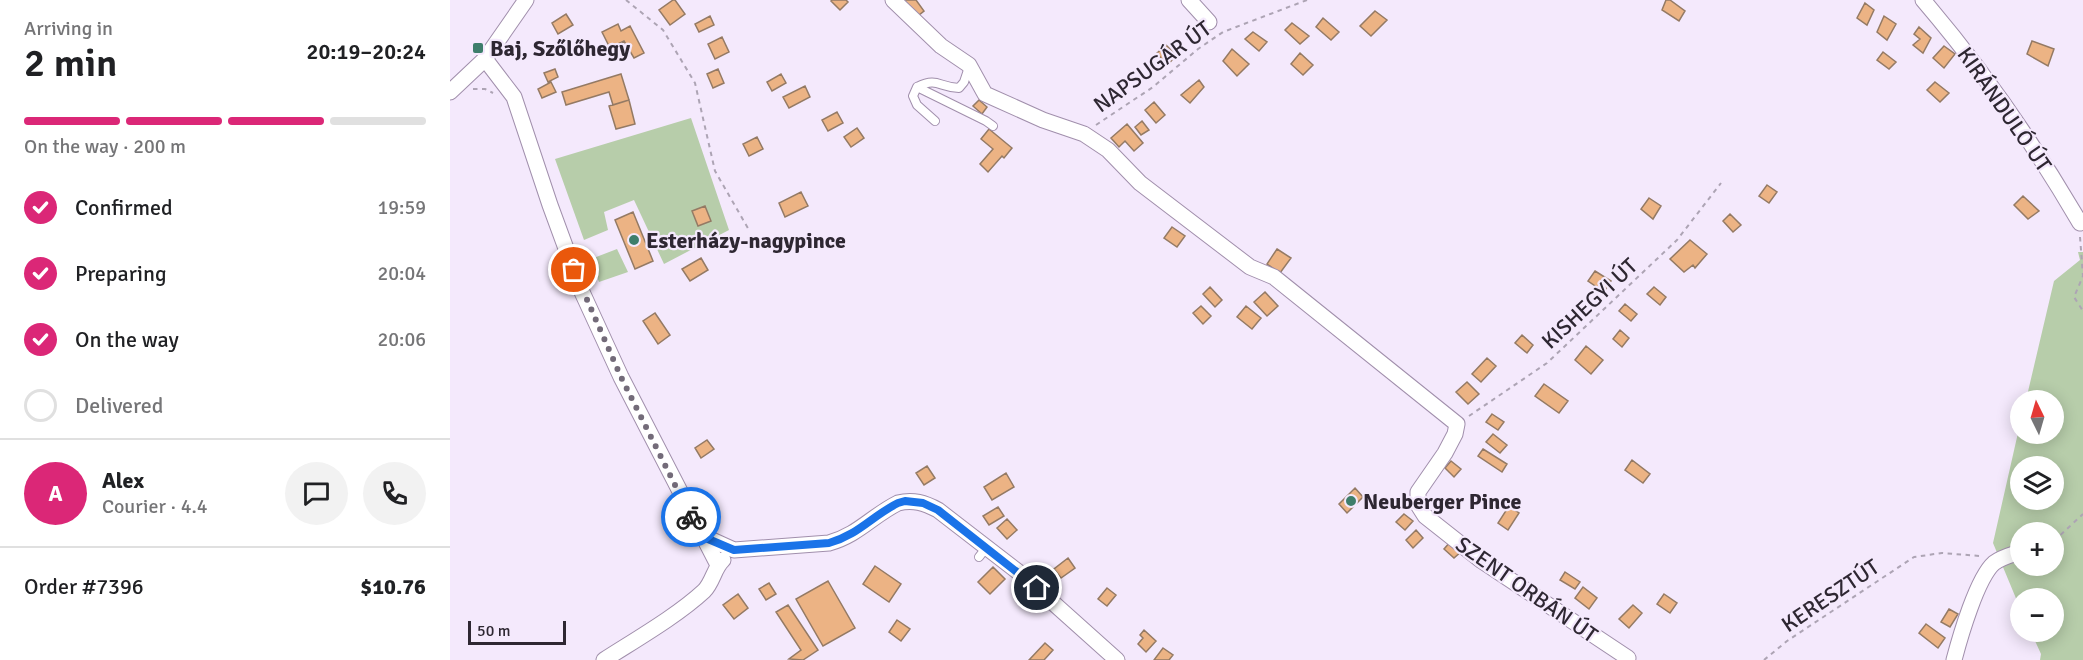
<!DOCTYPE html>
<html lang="en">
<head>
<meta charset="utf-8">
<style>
	body { margin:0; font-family:Signika,sans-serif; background:#f2f2f2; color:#202124; height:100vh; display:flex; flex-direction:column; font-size:22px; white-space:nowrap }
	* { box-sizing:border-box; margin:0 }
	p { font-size:20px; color:#757577 }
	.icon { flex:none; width:33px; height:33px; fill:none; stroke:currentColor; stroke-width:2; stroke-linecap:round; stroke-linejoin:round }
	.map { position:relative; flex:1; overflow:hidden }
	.sheet { display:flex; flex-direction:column; background:#fff; width:450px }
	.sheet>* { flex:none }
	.needle { width:39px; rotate:355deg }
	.buttons { position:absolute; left:1560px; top:390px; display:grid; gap:12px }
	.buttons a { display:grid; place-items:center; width:54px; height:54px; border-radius:50%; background:#fff; box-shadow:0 3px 15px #0003; font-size:30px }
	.scale { position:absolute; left:18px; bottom:15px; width:98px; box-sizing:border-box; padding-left:6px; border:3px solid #2e2732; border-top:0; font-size:16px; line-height:21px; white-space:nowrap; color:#2e2732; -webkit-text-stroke:4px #f4e9fc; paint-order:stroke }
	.pin { position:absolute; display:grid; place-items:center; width:51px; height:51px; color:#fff; margin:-26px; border:3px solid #fff; border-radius:50%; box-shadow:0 2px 6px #0007 }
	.courier { position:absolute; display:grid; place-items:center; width:60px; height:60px; margin:-30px; border:4px solid #1a73e8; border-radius:50%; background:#fff; color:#222; box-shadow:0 2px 8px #0007 }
	.overview em { font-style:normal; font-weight:600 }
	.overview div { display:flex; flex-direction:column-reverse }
	.overview { display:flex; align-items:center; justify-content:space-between; height:102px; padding:0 24px }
	h1 { font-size:39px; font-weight:600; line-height:45px }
	.bar { display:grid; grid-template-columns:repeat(4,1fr); gap:9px 6px; align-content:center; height:72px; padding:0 24px }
	.bar i { height:8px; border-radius:4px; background:#e0e0e0 }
	.bar .active { background:#db2777 }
	.bar p { grid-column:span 4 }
	.line { display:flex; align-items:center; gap:15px; padding:0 24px; border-top:2px solid #e0e0e0 }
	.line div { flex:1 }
	.round { display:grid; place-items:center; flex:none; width:63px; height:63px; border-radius:32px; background:#f2f2f2 }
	ol { padding:0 24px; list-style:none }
	li { display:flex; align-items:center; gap:18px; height:66px }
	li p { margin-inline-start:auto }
	li .icon { padding:6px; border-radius:50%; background:#db2777; color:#fff; stroke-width:4 }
	li:last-child { color:#757577 }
	li i { width:33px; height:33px; border:3px solid #e0e0e0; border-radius:50% }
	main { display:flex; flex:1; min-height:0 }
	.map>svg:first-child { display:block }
</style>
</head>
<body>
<main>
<section class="sheet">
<div class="overview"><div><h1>2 min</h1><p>Arriving in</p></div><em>20:19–20:24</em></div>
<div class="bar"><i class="active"></i><i class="active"></i><i class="active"></i><i></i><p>On the way · 200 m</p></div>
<ol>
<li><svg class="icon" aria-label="check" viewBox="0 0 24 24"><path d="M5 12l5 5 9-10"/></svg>Confirmed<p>19:59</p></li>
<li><svg class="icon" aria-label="check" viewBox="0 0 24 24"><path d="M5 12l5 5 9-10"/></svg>Preparing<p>20:04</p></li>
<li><svg class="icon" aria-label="check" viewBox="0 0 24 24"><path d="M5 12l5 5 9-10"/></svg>On the way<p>20:06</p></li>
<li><i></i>Delivered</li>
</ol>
<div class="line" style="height:108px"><b class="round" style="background:#db2777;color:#fff">A</b><div><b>Alex</b><p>Courier · 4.4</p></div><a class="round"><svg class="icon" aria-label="chat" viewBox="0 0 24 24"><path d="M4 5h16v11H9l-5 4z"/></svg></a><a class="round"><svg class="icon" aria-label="phone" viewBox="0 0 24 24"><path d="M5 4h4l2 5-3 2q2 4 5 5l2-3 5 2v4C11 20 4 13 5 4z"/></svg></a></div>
<div class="line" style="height:78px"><div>Order #7396</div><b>$10.76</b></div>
</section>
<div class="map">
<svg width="1633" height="660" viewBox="0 0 1633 660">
	<rect width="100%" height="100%" fill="#f4e9fc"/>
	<!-- green -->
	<path fill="#b7cdaa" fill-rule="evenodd" d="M241,118L279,230L214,264L184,200L154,212L158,230L134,240L105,159Z
		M167,249L178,272L149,282L141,259Z
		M1628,252H1633V660H1590L1591,654L1581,632H1604V598H1570V608L1543,543L1570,424V434H1604V400H1576L1604,281L1630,260ZM1570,466H1604V500H1570ZM1570,532H1604V566H1570Z"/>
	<!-- building -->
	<path fill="#ecb384" stroke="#947a64" stroke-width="1.5" d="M223,0H225L235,14L220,25L209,10Z
		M382,0H396L398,2L390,10L381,1Z
		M450,0H466L474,11L464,19Z
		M1216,0H1220L1235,11L1229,21L1212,10Z
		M1415,3L1424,10L1417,25L1407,18Z
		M925,11L937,20L921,36L910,26Z
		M116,14L123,25L108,34L102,23Z
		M260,16L264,25L249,32L245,24Z
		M1434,16L1446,24L1437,40L1427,32Z
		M873,18L889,32L881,40L866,27Z
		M842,23L859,36L850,44L835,30Z
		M168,24L171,31L180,26L194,53L184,58L174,41L160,48L152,32Z
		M1469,27L1481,38L1473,53L1463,45L1470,39L1464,34Z
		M803,32L817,42L809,51L795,39Z
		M272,37L279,52L265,59L258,44Z
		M1582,41L1604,49L1598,66L1577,54Z
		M716,45L726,55L717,66L707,53Z
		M1494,46L1505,54L1494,68L1483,58Z
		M782,49L799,64L787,76L773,61Z
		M1433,52L1446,62L1439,69L1427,60Z
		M850,53L863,65L853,75L841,64Z
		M105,69L108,77L98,82L94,73Z
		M268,69L274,83L263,88L257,74Z
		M171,74L179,100L163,105L159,92L116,105L112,92Z
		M331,74L336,83L322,91L317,82Z
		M749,80L754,87L740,103L731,95Z
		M101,82L106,92L92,98L88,89Z
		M1485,82L1499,93L1490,102L1477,90Z
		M355,86L360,97L339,108L333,97Z
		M179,100L185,124L166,129L159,106Z
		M529,100L537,107L532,114L523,106Z
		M704,102L715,115L706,123L695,110Z
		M387,112L393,123L378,131L372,120Z
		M692,121L699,130L691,135L685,127Z
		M677,124L693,143L684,151L675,141L669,147L661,138Z
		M407,128L414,138L401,147L394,137Z
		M539,129L562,148L554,158L552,156L538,172L530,164L543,149L531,139Z
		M307,137L313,149L299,156L293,144Z
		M1317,185L1327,192L1319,203L1309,196Z
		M351,192L358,206L335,217L329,203Z
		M1573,196L1589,211L1578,219L1564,205Z
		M1199,198L1211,206L1203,219L1191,209Z
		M255,206L261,221L248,226L242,211Z
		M183,212L203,261L185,269L165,220Z
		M1280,214L1291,225L1283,232L1273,221Z
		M722,227L735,236L727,247L714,238Z
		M1240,240L1257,254L1245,268L1243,265L1234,272L1220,259Z
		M827,249L841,258L830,273L817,264Z
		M251,258L258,270L240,281L232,269Z
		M1145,271L1161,281L1154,292L1138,281Z
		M760,287L772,300L765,307L753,294Z
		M1204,287L1216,297L1210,305L1197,294Z
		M815,292L828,306L817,316L804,302Z
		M1175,304L1187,314L1181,321L1169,311Z
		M751,306L761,316L753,324L743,313Z
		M796,306L811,318L802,329L787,317Z
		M205,313L220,335L208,344L193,321Z
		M1170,330L1179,338L1172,347L1163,339Z
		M1072,335L1083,345L1077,353L1065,343Z
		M1136,346L1153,360L1141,374L1125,360Z
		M1037,358L1046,366L1031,382L1022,374Z
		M1017,382L1029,394L1018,404L1006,392Z
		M1094,384L1118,401L1109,413L1085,396Z
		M1042,414L1054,422L1048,430L1036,422Z
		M1043,434L1057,445L1050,453L1036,442Z
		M257,440L264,449L251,458L245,448Z
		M1033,449L1057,464L1052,472L1028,456Z
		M1182,460L1200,474L1193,483L1175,470Z
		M1001,461L1011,469L1004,477L995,468Z
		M477,466L485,478L474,485L466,473Z
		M556,473L564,487L542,500L534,487Z
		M905,488L913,497L897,513L889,504Z
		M1059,506L1069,513L1058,530L1048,523Z
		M548,507L554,516L539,525L533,516Z
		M954,514L963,521L955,530L946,522Z
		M557,519L567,530L557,539L547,528Z
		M966,530L973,538L963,548L956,540Z
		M1001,541L1013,550L1004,558L994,549Z
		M618,558L625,568L611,578L604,569Z
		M425,566L451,584L439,602L413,584Z
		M543,567L555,579L540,594L528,582Z
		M1115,572L1130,582L1125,589L1110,580Z
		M378,581L405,628L373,646L346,599Z
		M319,583L326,594L316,600L309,589Z
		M1133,587L1147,598L1139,609L1125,598Z
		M657,588L666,595L657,606L648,599Z
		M288,594L298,608L284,619L273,605Z
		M1214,594L1227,603L1220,613L1207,604Z
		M338,605L368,650L353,660L339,659L351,650L326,612Z
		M1183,605L1192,613L1179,628L1169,619Z
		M1499,609L1508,614L1500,627L1491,622Z
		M447,620L460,629L451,641L439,632Z
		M1476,624L1495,638L1488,648L1469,633Z
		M694,630L706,641L696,652L688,644L693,638L690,635Z
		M595,643L603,650L594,660H579Z
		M713,648L723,655L719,660H704Z"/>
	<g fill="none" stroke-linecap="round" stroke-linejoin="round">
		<!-- service casing -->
		<g stroke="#a18fac" stroke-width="10">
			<path id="service" d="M467,87L536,121L543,126
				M485,121L467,105L463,96L467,87C488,77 488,87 509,88L514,82L519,67
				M529,557L536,548"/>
		</g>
		<!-- minor casing -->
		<g stroke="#a18fac" stroke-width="17">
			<path id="minor" d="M443,0L491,46L519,65L535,94L593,120L634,134L658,150L690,183L800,267L824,277L1007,424L1005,434L995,453L968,492V505L975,516L1032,561L1178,658
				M739,0L759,22
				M1473,0C1532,69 1584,144 1630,223
				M35,59L64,97L100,205L132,292L171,377L268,565
				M0,92L35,59L76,0
				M251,535L284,550L379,543C408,535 422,516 448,503C463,499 475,503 488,510L571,574L667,660
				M154,660C185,640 227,616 254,591C263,582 264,568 273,560
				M1504,660C1510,637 1527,578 1544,563C1552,557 1561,555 1570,552"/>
		</g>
		<!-- path -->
		<path stroke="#ada4b4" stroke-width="2" stroke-dasharray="4.5 4.5" stroke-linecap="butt" d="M176,0L213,30L245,83L265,171L299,230
			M23,89H35L43,93
			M646,125L703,87L748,49L773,32L857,0
			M1630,237L1633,276L1624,297L1633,311
			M1019,416L1097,363L1227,240L1271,183
			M1604,541L1633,514
			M1314,660L1337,641L1464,557L1492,553L1530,556"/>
		<!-- service -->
		<use href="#service" stroke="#fff" stroke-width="8"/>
		<!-- minor -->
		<use href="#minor" stroke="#fff" stroke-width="15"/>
	</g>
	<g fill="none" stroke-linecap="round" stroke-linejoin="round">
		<!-- done -->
		<path stroke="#736b79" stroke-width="6" stroke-dasharray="0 10.8" d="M124,270L171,377L241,517"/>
		<!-- route -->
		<path stroke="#1a73e8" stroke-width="8" d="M241,517L251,536L284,550L379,543C408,535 422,516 448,503L455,501L473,503L488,510L587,588"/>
	</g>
	<!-- markers -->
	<g fill="#3e7e6b" stroke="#f4e9fc" stroke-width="2">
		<rect x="22" y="42" width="12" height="12" rx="3"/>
		<circle cx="184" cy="240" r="6"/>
		<circle cx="901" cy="501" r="6"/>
	</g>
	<g text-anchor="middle" stroke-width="4.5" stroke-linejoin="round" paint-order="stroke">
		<!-- poi labels -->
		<g font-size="22" font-weight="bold" fill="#2e2732" stroke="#f4e9fc" text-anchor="start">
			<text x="40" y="56">Baj, Szőlőhegy</text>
			<text x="196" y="248">Esterházy-nagypince</text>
			<text x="913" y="509">Neuberger Pince</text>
		</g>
		<!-- street labels -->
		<g font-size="22" fill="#2e2732" stroke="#f4e9fc">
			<text transform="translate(702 66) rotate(-36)" y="8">NAPSUGÁR ÚT</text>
			<text transform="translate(1555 109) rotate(55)" y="8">KIRÁNDULÓ ÚT</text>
			<text transform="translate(1139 303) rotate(-43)" y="8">KISHEGYI ÚT</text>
			<text transform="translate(1077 589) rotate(35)" y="8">SZENT ORBÁN ÚT</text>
			<text transform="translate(1380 595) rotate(-34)" y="8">KERESZTÚT</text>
		</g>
	</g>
</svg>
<div class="buttons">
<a><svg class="needle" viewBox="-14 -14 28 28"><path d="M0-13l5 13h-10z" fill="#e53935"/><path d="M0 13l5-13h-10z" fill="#757577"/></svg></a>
<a><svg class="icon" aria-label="layers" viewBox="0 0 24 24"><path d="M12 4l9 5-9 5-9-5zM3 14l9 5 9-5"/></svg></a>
<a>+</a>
<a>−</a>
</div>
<div class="scale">50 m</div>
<div class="pin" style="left:124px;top:270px;background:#ea580c"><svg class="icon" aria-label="bag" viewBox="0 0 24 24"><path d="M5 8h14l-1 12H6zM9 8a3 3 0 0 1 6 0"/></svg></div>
<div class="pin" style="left:587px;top:588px;background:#1f2937"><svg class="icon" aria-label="home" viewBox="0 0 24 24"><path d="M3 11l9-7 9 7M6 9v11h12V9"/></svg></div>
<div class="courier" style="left:241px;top:517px"><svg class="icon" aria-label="bike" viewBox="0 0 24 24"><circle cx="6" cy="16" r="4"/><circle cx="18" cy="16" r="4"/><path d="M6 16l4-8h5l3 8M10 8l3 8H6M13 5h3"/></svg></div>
</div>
</main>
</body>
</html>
